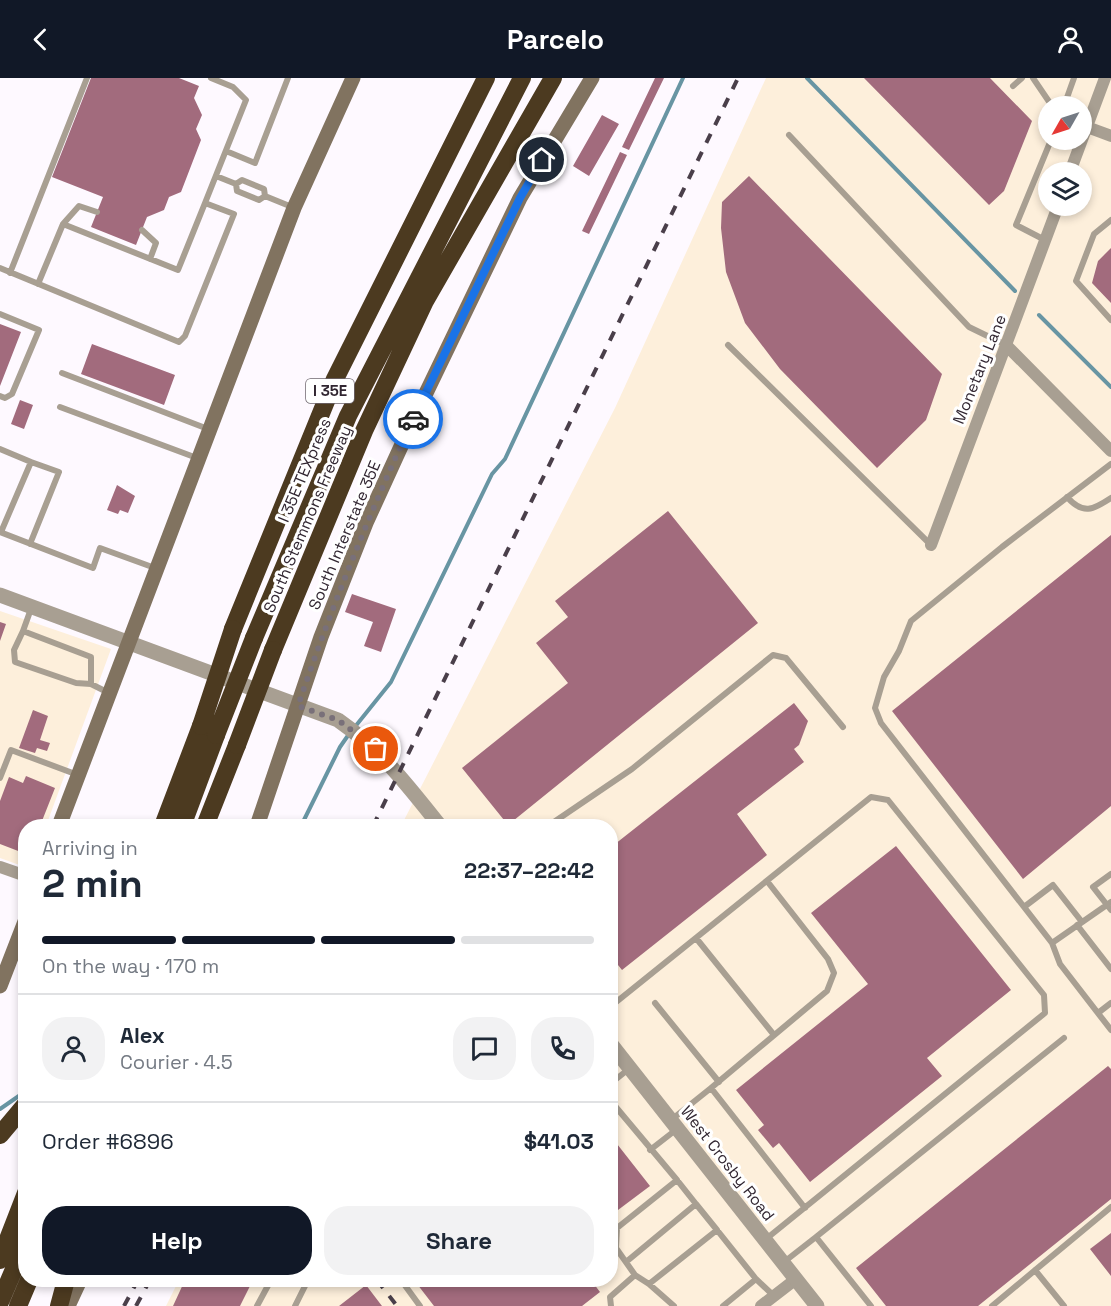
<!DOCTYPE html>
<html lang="en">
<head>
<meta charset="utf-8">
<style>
	body { margin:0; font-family:"Space Grotesk",sans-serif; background:#f2f2f3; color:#1f2937; height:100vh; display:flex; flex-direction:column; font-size:22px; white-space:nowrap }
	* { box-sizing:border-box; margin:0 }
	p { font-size:20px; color:#747a83 }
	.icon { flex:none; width:33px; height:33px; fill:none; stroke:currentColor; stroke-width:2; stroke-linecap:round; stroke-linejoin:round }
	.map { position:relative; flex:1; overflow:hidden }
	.details { position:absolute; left:18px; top:741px; width:600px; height:468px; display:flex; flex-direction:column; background:#fff; border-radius:24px; box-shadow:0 3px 9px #0003 }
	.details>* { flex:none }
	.needle { width:39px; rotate:231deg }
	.buttons { position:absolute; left:1038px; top:18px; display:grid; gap:12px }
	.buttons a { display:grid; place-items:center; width:54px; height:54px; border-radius:50%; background:#fff; box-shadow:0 3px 9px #0003; font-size:30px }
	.pin { position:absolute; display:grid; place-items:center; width:51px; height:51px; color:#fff; margin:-26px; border:3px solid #fff; border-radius:50%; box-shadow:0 2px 6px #0007 }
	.courier { position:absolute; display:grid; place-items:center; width:60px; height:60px; margin:-30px; border:4px solid #1a73e8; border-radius:50%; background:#fff; color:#222; box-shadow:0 2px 8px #0007 }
	.overview em { font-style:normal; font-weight:600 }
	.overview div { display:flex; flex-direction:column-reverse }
	.overview { display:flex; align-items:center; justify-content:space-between; height:102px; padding:0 24px }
	h1 { font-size:39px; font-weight:600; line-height:45px }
	.bar { display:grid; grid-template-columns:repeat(4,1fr); gap:9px 6px; align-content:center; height:72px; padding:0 24px }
	.bar i { height:8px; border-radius:4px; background:#e0e1e3 }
	.bar .active { background:#111827 }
	.bar p { grid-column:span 4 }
	.line { display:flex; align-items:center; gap:15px; padding:0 24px; border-top:2px solid #e0e1e3 }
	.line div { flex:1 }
	.round { display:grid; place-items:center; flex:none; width:63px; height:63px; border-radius:24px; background:#f2f2f3 }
	.primary-button { display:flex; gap:12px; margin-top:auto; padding:12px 24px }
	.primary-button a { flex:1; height:69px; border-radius:24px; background:#111827; color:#fff; font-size:24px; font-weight:600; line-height:69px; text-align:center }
	.primary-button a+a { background:#f2f2f3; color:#1f2937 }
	header { display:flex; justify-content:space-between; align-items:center; height:78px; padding:0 24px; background:#111827; color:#fff; font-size:27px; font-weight:600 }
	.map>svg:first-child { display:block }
</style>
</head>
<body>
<header><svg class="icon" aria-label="back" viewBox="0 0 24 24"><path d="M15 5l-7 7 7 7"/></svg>Parcelo<svg class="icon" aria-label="person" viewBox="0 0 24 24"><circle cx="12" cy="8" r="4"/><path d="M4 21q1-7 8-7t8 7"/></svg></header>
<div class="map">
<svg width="1111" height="1228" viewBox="0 0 1111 1228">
	<rect width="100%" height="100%" fill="#fef9ff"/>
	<!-- industrial -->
	<path fill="#fdefdb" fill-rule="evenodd" d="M766,0H1111V1228H166L179,1202H610V748H401L615,330ZM1048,28H1082V62H1048ZM1048,94H1082V128H1048Z
		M0,533L111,571L46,748H26L25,789L0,780Z"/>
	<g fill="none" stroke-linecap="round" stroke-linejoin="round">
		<!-- stream -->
		<path stroke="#6895a3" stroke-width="4" d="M807,0L1015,213
			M1039,237L1111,309
			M354,650L391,604L492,396L505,381L683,0
			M301,748L340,669L349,656
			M0,1031L26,1013"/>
	</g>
	<!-- building -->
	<path fill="#a26b7d" d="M91,0H179L199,8L194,20L202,37L196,51L201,62L181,114L169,119L164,132L147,139L136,167L91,149L103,119L52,99Z
		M655,0H664L629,72L622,69Z
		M864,0H990L1032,43L1004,113L989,127Z
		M602,37L619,46L589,98L573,88Z
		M620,74L627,77L589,156L582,153Z
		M749,98L942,296L926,342L877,390L780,291L745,245L726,194L721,150L722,124Z
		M1111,170V225L1092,205L1098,183Z
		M0,246L21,254L0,308Z
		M92,266L175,297L164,327L81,296Z
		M20,322L33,327L24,351L11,346Z
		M117,407L135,418L128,435L120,432L118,436L107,432Z
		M668,433L758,545L508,747L462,690L568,605L536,565L568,539L555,523Z
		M1111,457V728L1023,801L892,633Z
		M352,516L396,531L381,574L364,568L373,544L345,534Z
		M0,544L6,546L0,563Z
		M794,625L808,643L799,667L794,671L804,684L737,736L767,777L622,892L610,877V770Z
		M33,632L48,638L40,662L50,665L47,673L37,670L35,675L19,670Z
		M26,698L55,710L40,748H26V776L0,766V723L9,699L23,705Z
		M896,768L1011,912L927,980L942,998L810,1104L779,1065L773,1070L758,1052L764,1047L736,1012L868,906L811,835Z
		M1108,988L1111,991V1121L978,1228H886L856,1190Z
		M610,1057L650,1108L610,1138Z
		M1111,1155V1198L1090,1171Z
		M185,1202H253L240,1228H173Z
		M414,1202H591L600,1214L582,1228H434Z
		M366,1207L382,1228H339Z"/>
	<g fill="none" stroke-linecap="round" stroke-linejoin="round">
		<!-- service -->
		<path stroke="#a89f92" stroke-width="6" d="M1033,0L1052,28
			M1013,8L1022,0
			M1064,28L1074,0
			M789,57L969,249L1006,267
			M226,73L255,85L288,0
			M216,98L236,106L242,102L264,111L265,118L292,129
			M236,106L237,113L259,122L265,118
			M1111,142L1094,156L1076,203L1111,242
			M63,146L79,128L97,134
			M142,152L156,165L150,181
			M1045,162L1016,147L1051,62
			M0,190L179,264L185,258L234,136L205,125L246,22L233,9L211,0
			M10,195L87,0
			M38,206L63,146L178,192L205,125
			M0,236L39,252L12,316L5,320L0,318
			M728,267L930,466
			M62,295L208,351
			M60,329L197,380
			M0,371L31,384
			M1067,419C1083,437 1093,432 1111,420
			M0,454L93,490L100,470L155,490
			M1,454L31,384L59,394L30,466
			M23,553L32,528
			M91,606V579L23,553L14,572L15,584L76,605L91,606L109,615
			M0,700L11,672L78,697
			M548,748L632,691L773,577L786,580L843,649
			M1111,796L1093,809L1111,832
			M1111,824L1052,865L1060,886L1111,952
			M1024,829L1053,807L1082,844
			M1077,847L1111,891
			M696,860L774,957
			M1052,865L881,645L875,630L884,599L899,573L911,543L1002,469L1111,386
			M655,925L719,1004
			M610,929L871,719L888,722L1044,917L1045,935L766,1161
			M1098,935L1111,925
			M610,1006L630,990
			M711,1010L827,913L834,895L828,881L767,803
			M610,1022L677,1102L617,1150L616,1170L635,1197L610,1219L611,1228
			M671,1042L711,1010L805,1130
			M650,1072L677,1051
			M677,1102L696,1126
			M717,1152L756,1201
			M816,1159L1064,960
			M626,1184L696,1126L717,1152L649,1206
			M784,1184L816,1159L871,1228
			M1035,1192L1064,1228
			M635,1197L649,1206L674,1228
			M401,1202L420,1228
			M257,1228L271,1202
			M295,1228L308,1202
			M723,1228L756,1201L774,1218
			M992,1228L1111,1129"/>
		<!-- minor -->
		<path stroke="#a89f92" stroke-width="12" d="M1087,49L1111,58
			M1070,94L1105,0
			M1006,267L1111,373
			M931,467L1058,128
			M0,789L26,798
			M761,1228L796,1201"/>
		<!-- tertiary -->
		<path stroke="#a89f92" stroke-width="15" d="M0,517L338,642C381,672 408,708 440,748
			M610,965L817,1228"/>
		<!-- secondary -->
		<path stroke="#817360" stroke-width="15" d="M59,748L294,130L353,0
			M257,748L321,559L366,445L414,340L520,120L592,0
			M0,908L26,841
			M68,1228L80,1202"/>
		<!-- motorway -->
		<path stroke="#4c3a20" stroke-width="18" d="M233,551L335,301L486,0
			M254,560L348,338L522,0
			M273,572L364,353L425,223L553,0
			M163,748L201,648
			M182,748L216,657
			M205,748L237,667
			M0,1057L26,1026
			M0,1182L26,1115
			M0,1224L26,1163
			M18,1228L29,1202
			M59,1228L66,1202"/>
		<!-- rail -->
		<path stroke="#4a3f4a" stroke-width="4" stroke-dasharray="10 10" stroke-linecap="butt" d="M373,748L738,0
			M377,1202L397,1228
			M124,1228L138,1202
			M136,1228L150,1202"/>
		<!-- motorway-bridge -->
		<path stroke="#4c3a20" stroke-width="18" d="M201,648L233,551
			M216,657L254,560
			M237,667L273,572"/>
	</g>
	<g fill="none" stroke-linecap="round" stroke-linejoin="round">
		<!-- done -->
		<path stroke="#797079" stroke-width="6" stroke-dasharray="0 10.8" d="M376,671L338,642L298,628C331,530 370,435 413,341"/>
		<!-- route -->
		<path stroke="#1a73e8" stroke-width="8" d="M413,341L520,120L542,82"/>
	</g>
	<g text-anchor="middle" stroke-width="6" stroke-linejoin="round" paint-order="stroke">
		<!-- shield labels -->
		<rect fill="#fff" stroke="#6f676f" stroke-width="1.5" x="306" y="301" width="48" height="24" rx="4.5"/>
		<g font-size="15" font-weight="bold" fill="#312631">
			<text x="330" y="318">I 35E</text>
		</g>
		<!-- street labels -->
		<g font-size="16" fill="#312631" stroke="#fff">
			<text transform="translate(979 291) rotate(-68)" y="6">Monetary Lane</text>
			<text transform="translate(304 392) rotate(-67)" y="6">I 35E TEXpress</text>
			<text transform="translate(307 441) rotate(-67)" y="6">South Stemmons Freeway</text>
			<text transform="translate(344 457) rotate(-67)" y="6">South Interstate 35E</text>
			<text transform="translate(728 1085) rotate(52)" y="6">West Crosby Road</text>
		</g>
	</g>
</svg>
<div class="buttons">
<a><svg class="needle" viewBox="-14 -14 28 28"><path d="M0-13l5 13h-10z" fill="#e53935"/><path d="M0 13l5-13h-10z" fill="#747a83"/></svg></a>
<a><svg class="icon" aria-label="layers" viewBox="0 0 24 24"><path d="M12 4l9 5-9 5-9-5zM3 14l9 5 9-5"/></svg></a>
</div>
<div class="pin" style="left:376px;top:671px;background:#ea580c"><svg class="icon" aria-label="bag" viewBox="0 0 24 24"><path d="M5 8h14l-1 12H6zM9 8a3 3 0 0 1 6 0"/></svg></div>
<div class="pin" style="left:542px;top:82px;background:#1f2937"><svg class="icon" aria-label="home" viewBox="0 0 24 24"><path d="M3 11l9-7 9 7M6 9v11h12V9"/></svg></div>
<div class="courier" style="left:413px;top:341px"><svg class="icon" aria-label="car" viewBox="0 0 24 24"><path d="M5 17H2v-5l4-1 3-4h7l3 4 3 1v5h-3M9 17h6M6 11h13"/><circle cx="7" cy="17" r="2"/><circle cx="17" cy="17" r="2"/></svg></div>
<section class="details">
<div class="overview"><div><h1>2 min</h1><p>Arriving in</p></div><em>22:37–22:42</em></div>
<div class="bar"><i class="active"></i><i class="active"></i><i class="active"></i><i></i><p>On the way · 170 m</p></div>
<div class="line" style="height:108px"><a class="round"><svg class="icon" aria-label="person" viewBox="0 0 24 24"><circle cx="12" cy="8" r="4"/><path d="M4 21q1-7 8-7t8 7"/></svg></a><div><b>Alex</b><p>Courier · 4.5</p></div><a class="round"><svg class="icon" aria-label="chat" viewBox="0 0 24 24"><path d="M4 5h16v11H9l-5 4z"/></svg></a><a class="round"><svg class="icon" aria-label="phone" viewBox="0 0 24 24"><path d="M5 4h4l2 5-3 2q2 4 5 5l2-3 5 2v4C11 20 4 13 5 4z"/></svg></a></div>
<div class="line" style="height:78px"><div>Order #6896</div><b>$41.03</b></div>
<div class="primary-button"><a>Help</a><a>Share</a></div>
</section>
</div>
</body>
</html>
